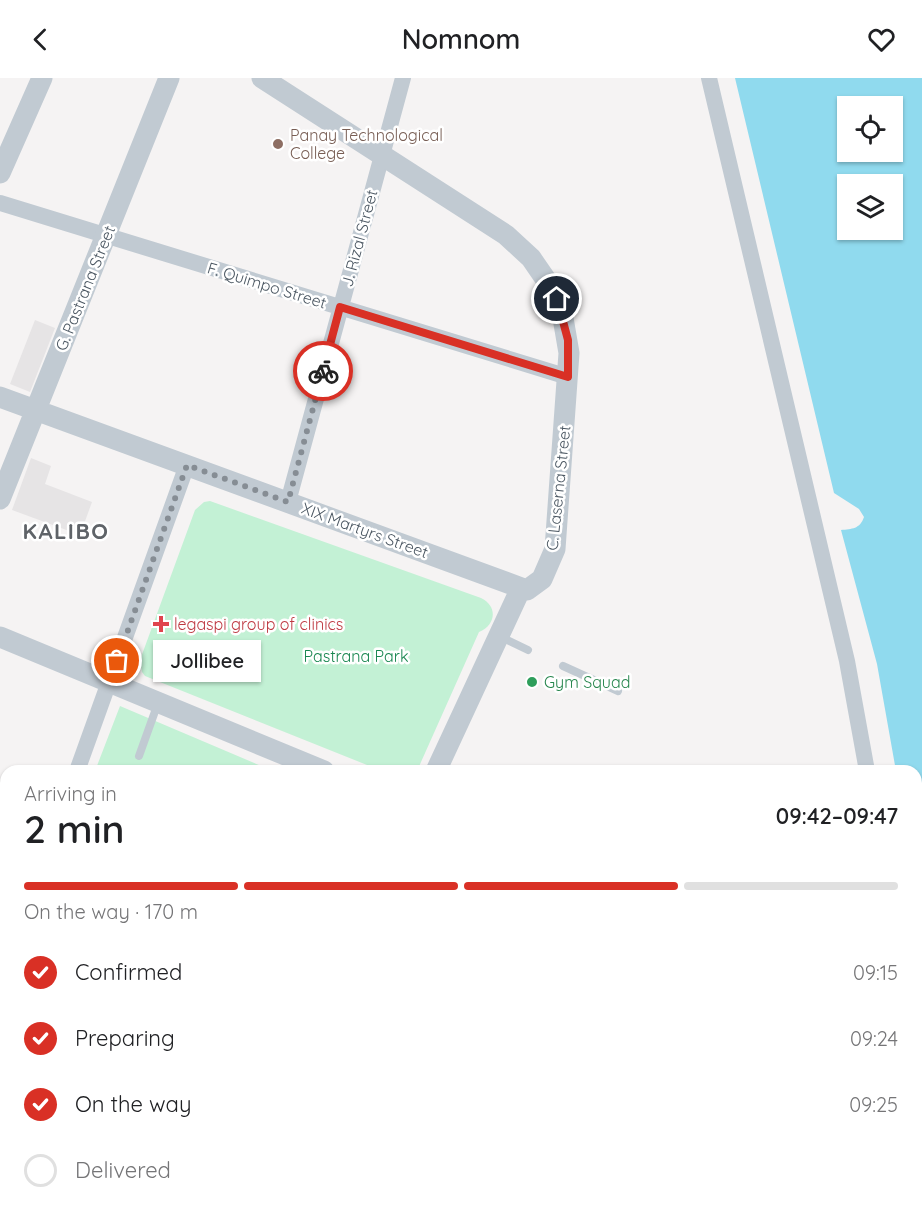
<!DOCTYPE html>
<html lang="en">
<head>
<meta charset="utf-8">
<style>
	body { margin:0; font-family:Quicksand,sans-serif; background:#f2f2f2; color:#202124; height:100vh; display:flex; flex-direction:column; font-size:22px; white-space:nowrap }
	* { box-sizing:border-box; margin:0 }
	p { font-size:20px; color:#757577 }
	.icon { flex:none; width:33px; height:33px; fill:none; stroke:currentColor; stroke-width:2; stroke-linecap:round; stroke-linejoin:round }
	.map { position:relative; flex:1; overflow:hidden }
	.details { position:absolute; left:0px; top:687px; width:922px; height:452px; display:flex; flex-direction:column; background:#fff; border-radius:18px 18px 0 0; box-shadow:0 2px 4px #0004 }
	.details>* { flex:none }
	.fabs { position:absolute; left:837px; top:18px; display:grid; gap:12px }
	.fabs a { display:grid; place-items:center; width:66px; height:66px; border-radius:0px; background:#fff; box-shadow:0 2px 4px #0004; font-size:30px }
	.pin { position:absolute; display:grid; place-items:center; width:51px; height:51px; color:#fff; margin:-26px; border:3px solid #fff; border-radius:50%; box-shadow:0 2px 6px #0007 }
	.courier { position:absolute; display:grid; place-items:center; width:60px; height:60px; margin:-30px; border:4px solid #d93025; border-radius:50%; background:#fff; color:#222; box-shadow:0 2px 8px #0007 }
	.bubble { position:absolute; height:42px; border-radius:0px; background:#fff; box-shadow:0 2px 4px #0004; font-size:20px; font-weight:600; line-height:42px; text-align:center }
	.head em { font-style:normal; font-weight:600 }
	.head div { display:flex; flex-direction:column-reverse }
	.head { display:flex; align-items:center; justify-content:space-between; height:102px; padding:0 24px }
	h1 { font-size:39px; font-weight:600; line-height:45px }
	.bar { display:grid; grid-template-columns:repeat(4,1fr); gap:9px 6px; align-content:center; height:72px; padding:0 24px }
	.bar i { height:8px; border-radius:4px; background:#e0e0e0 }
	.bar .on { background:#d93025 }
	.bar p { grid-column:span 4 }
	ol { padding:0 24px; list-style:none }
	li { display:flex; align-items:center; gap:18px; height:66px }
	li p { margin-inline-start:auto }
	li .icon { padding:6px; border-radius:50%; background:#d93025; color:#fff; stroke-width:4 }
	li:last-child { color:#757577 }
	li i { width:33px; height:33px; border:3px solid #e0e0e0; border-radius:50% }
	header { display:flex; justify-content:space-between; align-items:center; height:78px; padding:0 24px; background:#fff; font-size:27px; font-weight:600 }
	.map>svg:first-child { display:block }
</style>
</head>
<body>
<header><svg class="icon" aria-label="back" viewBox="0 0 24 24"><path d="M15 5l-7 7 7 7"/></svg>Nomnom<svg class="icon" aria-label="heart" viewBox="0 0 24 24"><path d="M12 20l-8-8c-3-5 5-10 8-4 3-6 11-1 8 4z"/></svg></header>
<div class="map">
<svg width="922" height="1138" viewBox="0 0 922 1138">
	<rect width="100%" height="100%" fill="#f5f3f3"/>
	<!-- commercial -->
	<path fill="#fdf9ef" d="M247,1132L322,1133L330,1137L245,1138Z"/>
	<!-- education -->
	<path fill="#e6e4e5" d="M35,242L55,250L30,314L10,306Z
		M31,380L51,388L45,406L92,424L80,457L12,432Z"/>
	<!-- park -->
	<path fill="#c3f1d5" d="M210,423L481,520C498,528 496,547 479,554L417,693H382L145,598L142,594L140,582L195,432L204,424Z
		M120,628L273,693H95Z"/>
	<!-- water -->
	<path fill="#90daee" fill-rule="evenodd" d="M735,0H922V896L917,900L916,693H896L877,586L841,452C852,451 860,451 864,439L859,431L834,415ZM848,28H892V74H848ZM848,106H892V152H848Z"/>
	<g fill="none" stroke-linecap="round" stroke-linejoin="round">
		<!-- service -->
		<path stroke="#c1cad2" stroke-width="8" d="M499,558L528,572
			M563,588L618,613
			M139,678L158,625
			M251,1132L262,1138
			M331,1132L338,1138
			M282,1138L284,1132"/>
		<!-- minor -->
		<path stroke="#c1cad2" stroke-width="16" d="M709,0L847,583L867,693
			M0,125L568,299
			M288,424L403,0
			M77,693L187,387
			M0,921L6,906
			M671,1132L678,1138
			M908,1132L909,1138
			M554,1138L559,1132
			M755,1138L759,1132"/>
		<!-- tertiary -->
		<path stroke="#c1cad2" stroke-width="21" d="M0,95L42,0
			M0,319L527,512L542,501L555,471L569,275L563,240L553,212L531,180L506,157L262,0
			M0,421L169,0
			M0,559L324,693
			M436,693L521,510
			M0,839L6,842
			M0,982L6,985
			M46,1138L49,1132
			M229,1138L232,1132"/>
	</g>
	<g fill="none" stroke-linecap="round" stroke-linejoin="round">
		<!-- done -->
		<path stroke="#868d94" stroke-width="6" stroke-dasharray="0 10.8" d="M117,583L187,387L288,424L323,293"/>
		<!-- route -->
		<path stroke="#d93025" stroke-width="8" d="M323,293L340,229L568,299V262L557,221"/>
	</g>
	<!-- markers -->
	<circle fill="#8d6e63" stroke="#fff" stroke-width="2" cx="278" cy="66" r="6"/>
	<path fill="#e0444e" stroke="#fff" stroke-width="2" d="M158 537h6v6h6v6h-6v6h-6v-6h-6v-6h6z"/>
	<circle fill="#2e9e5b" stroke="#fff" stroke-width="2" cx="532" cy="604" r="6"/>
	<g text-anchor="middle" stroke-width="5" stroke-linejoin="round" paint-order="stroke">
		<!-- education labels -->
		<g font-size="16" fill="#785e54" stroke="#fff" text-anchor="start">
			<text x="290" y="63">Panay Technological<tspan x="290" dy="18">College</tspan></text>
		</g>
		<!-- street labels -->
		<g font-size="16" fill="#4a5661" stroke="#fff">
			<text transform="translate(359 160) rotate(-75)" y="6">J. Rizal Street</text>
			<text transform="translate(267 207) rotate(17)" y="6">F. Quimpo Street</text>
			<text transform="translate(85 210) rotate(-68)" y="6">G. Pastrana Street</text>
			<text transform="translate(558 410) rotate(-84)" y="6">C. Laserna Street</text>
			<text transform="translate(365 452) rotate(20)" y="6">XIX Martyrs Street</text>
		</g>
		<!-- health labels -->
		<g font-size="16" fill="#be3a42" stroke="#fff" text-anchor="start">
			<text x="174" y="552">legaspi group of clinics</text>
		</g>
		<!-- park labels -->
		<g font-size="16" fill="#17864f" stroke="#fff">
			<text x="356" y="584">Pastrana Park</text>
		</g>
		<!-- leisure labels -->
		<g font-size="16" fill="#27864d" stroke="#fff" text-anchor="start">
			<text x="544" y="610">Gym Squad</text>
		</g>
		<!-- district labels -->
		<g font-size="22" font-weight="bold" letter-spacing="1.5" fill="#5f6368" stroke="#fff">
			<text x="66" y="461">KALIBO</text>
		</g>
	</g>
</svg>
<div class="fabs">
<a><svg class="icon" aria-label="locate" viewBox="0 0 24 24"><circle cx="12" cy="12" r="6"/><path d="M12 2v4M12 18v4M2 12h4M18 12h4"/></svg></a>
<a><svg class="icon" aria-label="layers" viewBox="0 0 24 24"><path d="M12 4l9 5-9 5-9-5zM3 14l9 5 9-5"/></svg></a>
</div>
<div class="pin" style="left:117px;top:583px;background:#ea580c"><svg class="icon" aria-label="bag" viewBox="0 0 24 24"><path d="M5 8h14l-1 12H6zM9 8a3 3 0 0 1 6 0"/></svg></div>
<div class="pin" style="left:557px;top:221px;background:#1f2937"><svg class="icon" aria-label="home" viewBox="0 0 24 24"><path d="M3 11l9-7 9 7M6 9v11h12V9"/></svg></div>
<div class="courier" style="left:323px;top:293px"><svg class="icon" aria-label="bike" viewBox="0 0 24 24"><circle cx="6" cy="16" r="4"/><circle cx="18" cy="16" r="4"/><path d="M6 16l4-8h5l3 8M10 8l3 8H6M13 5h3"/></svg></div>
<div class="bubble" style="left:153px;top:562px;width:108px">Jollibee</div>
<section class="details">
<div class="head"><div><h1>2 min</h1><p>Arriving in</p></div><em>09:42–09:47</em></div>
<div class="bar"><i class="on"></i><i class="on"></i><i class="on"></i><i></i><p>On the way · 170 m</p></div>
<ol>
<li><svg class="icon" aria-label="check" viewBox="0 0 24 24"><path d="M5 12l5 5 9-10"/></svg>Confirmed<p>09:15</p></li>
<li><svg class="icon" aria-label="check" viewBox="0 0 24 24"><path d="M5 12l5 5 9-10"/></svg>Preparing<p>09:24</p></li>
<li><svg class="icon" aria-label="check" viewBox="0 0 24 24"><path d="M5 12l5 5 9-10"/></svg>On the way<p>09:25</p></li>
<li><i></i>Delivered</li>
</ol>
</section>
</div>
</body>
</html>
